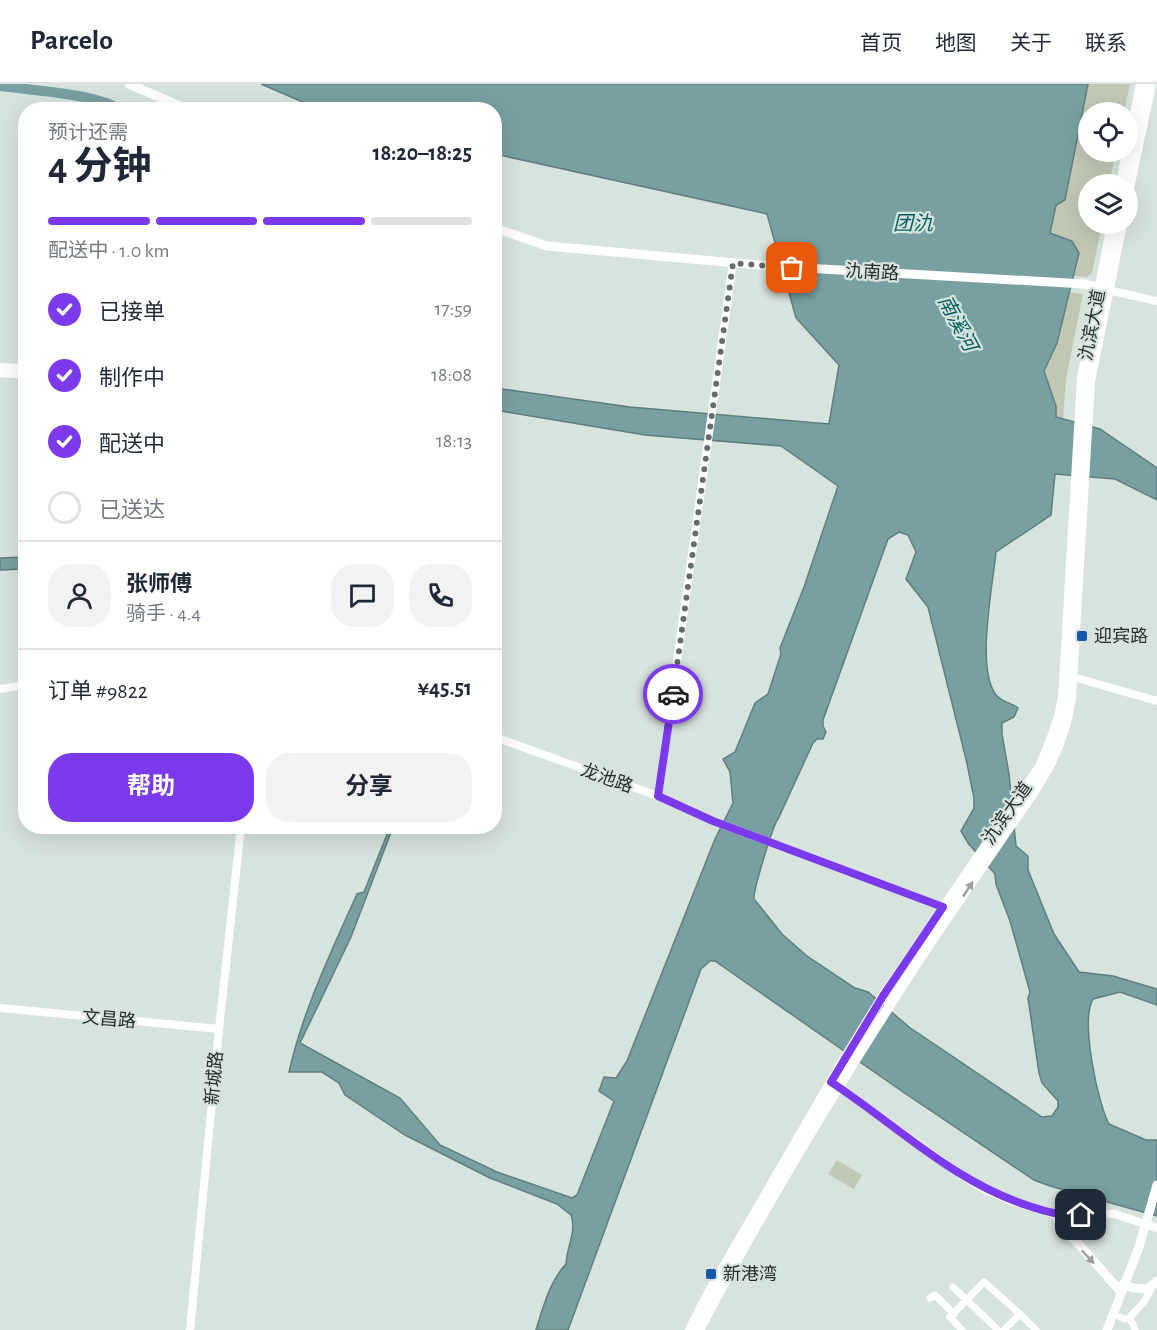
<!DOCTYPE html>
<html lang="zh">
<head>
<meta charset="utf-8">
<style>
	body { margin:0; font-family:"Alegreya Sans","Noto Sans SC",sans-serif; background:#f2f2f3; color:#1f2937; height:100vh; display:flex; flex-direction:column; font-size:22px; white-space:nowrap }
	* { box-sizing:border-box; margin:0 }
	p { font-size:20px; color:#747a83 }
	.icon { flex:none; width:33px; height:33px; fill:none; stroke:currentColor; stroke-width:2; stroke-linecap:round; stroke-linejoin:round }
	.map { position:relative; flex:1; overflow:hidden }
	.panel { position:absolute; left:18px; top:18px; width:484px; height:732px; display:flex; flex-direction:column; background:#fff; border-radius:24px; box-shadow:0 6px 24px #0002 }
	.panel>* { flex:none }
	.fabs { position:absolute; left:1078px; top:18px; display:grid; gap:12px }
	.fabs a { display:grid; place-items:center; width:60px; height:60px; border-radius:50%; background:#fff; box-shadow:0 6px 24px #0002; font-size:30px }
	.pin { position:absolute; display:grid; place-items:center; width:51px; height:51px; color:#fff; margin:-26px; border-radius:12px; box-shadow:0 3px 9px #0006 }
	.courier { position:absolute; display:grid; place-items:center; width:60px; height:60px; margin:-30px; border:4px solid #7c3aed; border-radius:50%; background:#fff; color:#222; box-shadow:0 2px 8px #0007 }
	.overview em { font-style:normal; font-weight:700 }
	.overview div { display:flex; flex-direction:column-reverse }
	.overview { display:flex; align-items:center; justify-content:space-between; height:102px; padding:0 30px }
	h1 { font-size:39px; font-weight:700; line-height:45px }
	.bar { display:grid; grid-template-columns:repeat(4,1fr); gap:9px 6px; align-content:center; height:72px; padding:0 30px }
	.bar i { height:8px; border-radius:4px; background:#e0e1e3 }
	.bar .active { background:#7c3aed }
	.bar p { grid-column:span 4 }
	.line { display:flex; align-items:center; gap:15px; padding:0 30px; border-top:2px solid #e0e1e3 }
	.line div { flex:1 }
	.round { display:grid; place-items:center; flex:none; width:63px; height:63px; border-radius:24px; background:#f2f2f3 }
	ol { padding:0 30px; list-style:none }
	li { display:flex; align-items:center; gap:18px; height:66px }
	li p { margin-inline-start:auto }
	li .icon { padding:6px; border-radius:50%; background:#7c3aed; color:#fff; stroke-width:4 }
	li:last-child { color:#747a83 }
	li i { width:33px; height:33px; border:3px solid #e0e1e3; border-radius:50% }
	.primary-button { display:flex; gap:12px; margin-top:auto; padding:12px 30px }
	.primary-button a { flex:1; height:69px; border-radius:24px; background:#7c3aed; color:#fff; font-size:24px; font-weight:700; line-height:69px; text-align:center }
	.primary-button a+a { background:#f2f2f3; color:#1f2937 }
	header { display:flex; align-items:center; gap:36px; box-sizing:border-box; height:84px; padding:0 30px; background:#fff; border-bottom:2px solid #e0e1e3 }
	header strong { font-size:28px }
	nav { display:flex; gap:33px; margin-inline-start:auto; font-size:21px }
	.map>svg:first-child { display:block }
</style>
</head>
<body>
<header>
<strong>Parcelo</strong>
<nav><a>首页</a><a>地图</a><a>关于</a><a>联系</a></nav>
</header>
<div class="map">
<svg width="1157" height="1246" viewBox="0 0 1157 1246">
	<rect width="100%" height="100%" fill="#d7e4dd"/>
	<!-- green -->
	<path fill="#c1c9b5" d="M1088,0H1130L1124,28H1089V68H1116L1109,100H1089V140H1102L1092,189L1087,193L1073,192L1079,168L1050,149L1056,121L1065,116Z
		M1069,208L1083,210L1066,295L1063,335L1056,333L1044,287L1057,259Z
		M837,1076L862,1091L854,1105L828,1090Z"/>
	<!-- water -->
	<path fill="#78a0a2" stroke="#607e7e" stroke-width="1.5" fill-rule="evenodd" d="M261,0H1088L1065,116L1056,121L1050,149L1072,157L1079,169L1057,259L1044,287L1056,322V333L1100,345L1157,384V416L1115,395L1055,390L1051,431L996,468C993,501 975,587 997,612C1002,618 1012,619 1018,624L1014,633L1002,639V650L1009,690L1016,762L1028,772V786L1054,850L1079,888L1113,892L1157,905V921L1120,908L1093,915C1080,937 1098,1020 1109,1040L1146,1056H1157V1132L1050,1102L1034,1096L903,1008L715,877H710L701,885L568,1246H536C543,1223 550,1197 566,1180C567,1162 577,1147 571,1131L557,1120L490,1094L405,1051L345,1011L339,999L322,988H289C303,926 331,868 357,810L364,808L390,743H393L351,853L300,959L400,1014L440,1061L497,1088L572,1114L577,1111L614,1017L599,1007L604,993L616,994L627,977L715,755L733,719L730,688L723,675L735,668L755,619L768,610L781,570L780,564L804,503L838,402L781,362L645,351L495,326V304L630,323L829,340L839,281L796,234L767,130L495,70V26L319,25ZM899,448L908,451L916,468L906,495L928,523L966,675L974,714V724L961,747L968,759L995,790L996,800L1010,837L1030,908L1028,914L1039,989L1042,999L1058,1017V1023L1052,1032L1042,1033L909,943L868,908L855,904L807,872L782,850L754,815C753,807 773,741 778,735L813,659L817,655H823L826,648L823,642V636L888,455Z
		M25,473V485L0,486V474Z"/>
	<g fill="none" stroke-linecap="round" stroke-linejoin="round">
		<!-- river -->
		<path stroke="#78a0a2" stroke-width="10" d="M0,2C27,6 101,10 119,26"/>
		<!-- minor -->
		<path stroke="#fff" stroke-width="7" d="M953,1203L998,1246
			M930,1214L935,1211L954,1230
			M1120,1233L1124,1235
			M1128,1235L1144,1218L1152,1203
			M1130,1236L1133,1240L1135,1246
			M962,1246L950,1233L984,1198L1020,1230
			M1004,1246L1020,1230L1036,1246"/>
		<!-- tertiary -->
		<path stroke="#fff" stroke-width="8" d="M1108,206L1157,217
			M0,283L26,284
			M0,289L26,291
			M1073,593L1157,617
			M0,605L26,601
			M495,653L658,712L713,737L949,825
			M658,712L733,179
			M0,924L219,945
			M835,1000L958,1089L982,1104L1011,1117L1056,1131L1071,1132L1099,1129L1115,1130L1157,1144
			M190,1246L219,945L241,742"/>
		<!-- secondary -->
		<path stroke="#fff" stroke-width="9" d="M129,0L189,26
			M495,144L547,162L770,182L1084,200L1105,205
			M1081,1130L1076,1157L1121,1208
			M1056,1131L1063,1147L1076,1157
			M1123,1200L1133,1204L1147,1205L1157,1197
			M1107,1246L1139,1163L1157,1101"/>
		<!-- primary -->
		<path stroke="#fff" stroke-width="10" d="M1128,64L1141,0
			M1121,100L1127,68
			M1128,109L1151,0
			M690,1246L707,1212L842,979L883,912L1039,684C1050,661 1058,640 1063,615L1082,294L1112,140
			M699,1246C765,1120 840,998 917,879C945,836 975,794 1004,751C1036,705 1063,671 1071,614L1090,297L1122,140"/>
	</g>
	<!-- one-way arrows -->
	<defs><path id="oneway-solid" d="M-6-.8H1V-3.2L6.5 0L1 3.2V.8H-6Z" transform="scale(1.5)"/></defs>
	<g fill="#9ea0a0">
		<use href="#oneway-solid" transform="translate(968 805) rotate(-56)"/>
		<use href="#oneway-solid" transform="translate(1088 1173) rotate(47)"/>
	</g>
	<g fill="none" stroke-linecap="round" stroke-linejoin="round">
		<!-- done -->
		<path stroke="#656d69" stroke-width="6" stroke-dasharray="0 10.8" d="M673,610L733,179L792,184"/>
		<!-- route -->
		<path stroke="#7c3aed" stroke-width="8" d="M673,610L658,712L713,737L943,823L883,912L831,998C898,1042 954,1099 1032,1123C1049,1129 1063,1132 1081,1131"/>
	</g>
	<!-- markers -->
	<g fill="#1659a9" stroke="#d7e4dd" stroke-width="2">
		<rect x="1076" y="546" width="12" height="12" rx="3"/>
		<rect x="705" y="1184" width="12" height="12" rx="3"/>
	</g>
	<g text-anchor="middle" stroke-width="4.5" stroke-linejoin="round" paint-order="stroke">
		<!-- street labels -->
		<g font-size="18" fill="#282d2b" stroke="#d7e4dd">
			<text transform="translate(872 188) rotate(3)" y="6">氿南路</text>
			<text transform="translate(1092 241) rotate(-79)" y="6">氿滨大道</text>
			<text transform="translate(607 694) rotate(20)" y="6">龙池路</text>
			<text transform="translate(1007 729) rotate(-55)" y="6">氿滨大道</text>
			<text transform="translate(109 935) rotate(5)" y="6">文昌路</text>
			<text transform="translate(214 994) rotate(-85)" y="6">新城路</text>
		</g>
		<!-- poi labels -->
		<g font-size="18" fill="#282d2b" stroke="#d7e4dd" text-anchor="start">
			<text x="1094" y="558">迎宾路</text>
			<text x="723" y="1196">新港湾</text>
		</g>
		<!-- water labels -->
		<g font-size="20" font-style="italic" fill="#045e62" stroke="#d7e4dd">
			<text x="913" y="146">团氿</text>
			<text transform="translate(958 239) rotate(62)" y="7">南溪河</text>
		</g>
	</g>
</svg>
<div class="fabs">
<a><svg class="icon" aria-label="locate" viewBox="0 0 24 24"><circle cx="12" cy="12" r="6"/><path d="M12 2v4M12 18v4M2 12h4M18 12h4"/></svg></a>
<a><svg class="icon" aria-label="layers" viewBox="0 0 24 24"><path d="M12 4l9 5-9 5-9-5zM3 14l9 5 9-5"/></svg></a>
</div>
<div class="pin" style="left:792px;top:184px;background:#ea580c"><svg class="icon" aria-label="bag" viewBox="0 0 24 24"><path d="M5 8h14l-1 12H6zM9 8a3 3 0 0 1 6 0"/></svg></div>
<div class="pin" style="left:1081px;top:1131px;background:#1f2937"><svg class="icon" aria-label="home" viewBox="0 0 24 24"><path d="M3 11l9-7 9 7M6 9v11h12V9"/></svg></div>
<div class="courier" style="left:673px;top:610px"><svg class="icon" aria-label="car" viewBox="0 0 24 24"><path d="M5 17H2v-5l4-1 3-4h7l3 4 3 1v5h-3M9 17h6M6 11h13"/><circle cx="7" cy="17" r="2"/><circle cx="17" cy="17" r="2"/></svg></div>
<section class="panel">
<div class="overview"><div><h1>4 分钟</h1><p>预计还需</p></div><em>18:20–18:25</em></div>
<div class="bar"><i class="active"></i><i class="active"></i><i class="active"></i><i></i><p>配送中 · 1.0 km</p></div>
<ol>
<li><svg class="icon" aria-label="check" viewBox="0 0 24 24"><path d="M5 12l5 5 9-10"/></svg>已接单<p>17:59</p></li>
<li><svg class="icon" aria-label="check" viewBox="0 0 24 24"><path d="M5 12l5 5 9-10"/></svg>制作中<p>18:08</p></li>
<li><svg class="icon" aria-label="check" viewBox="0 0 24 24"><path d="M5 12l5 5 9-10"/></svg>配送中<p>18:13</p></li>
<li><i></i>已送达</li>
</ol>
<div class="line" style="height:108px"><a class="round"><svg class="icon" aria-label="person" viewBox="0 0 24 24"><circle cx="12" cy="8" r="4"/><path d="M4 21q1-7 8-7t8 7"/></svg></a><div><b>张师傅</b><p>骑手 · 4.4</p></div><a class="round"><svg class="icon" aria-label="chat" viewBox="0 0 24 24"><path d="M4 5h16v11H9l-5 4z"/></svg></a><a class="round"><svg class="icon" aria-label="phone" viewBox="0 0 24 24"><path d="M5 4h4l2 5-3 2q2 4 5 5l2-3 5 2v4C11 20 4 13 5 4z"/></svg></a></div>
<div class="line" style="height:78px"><div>订单 #9822</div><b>¥45.51</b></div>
<div class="primary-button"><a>帮助</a><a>分享</a></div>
</section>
</div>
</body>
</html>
